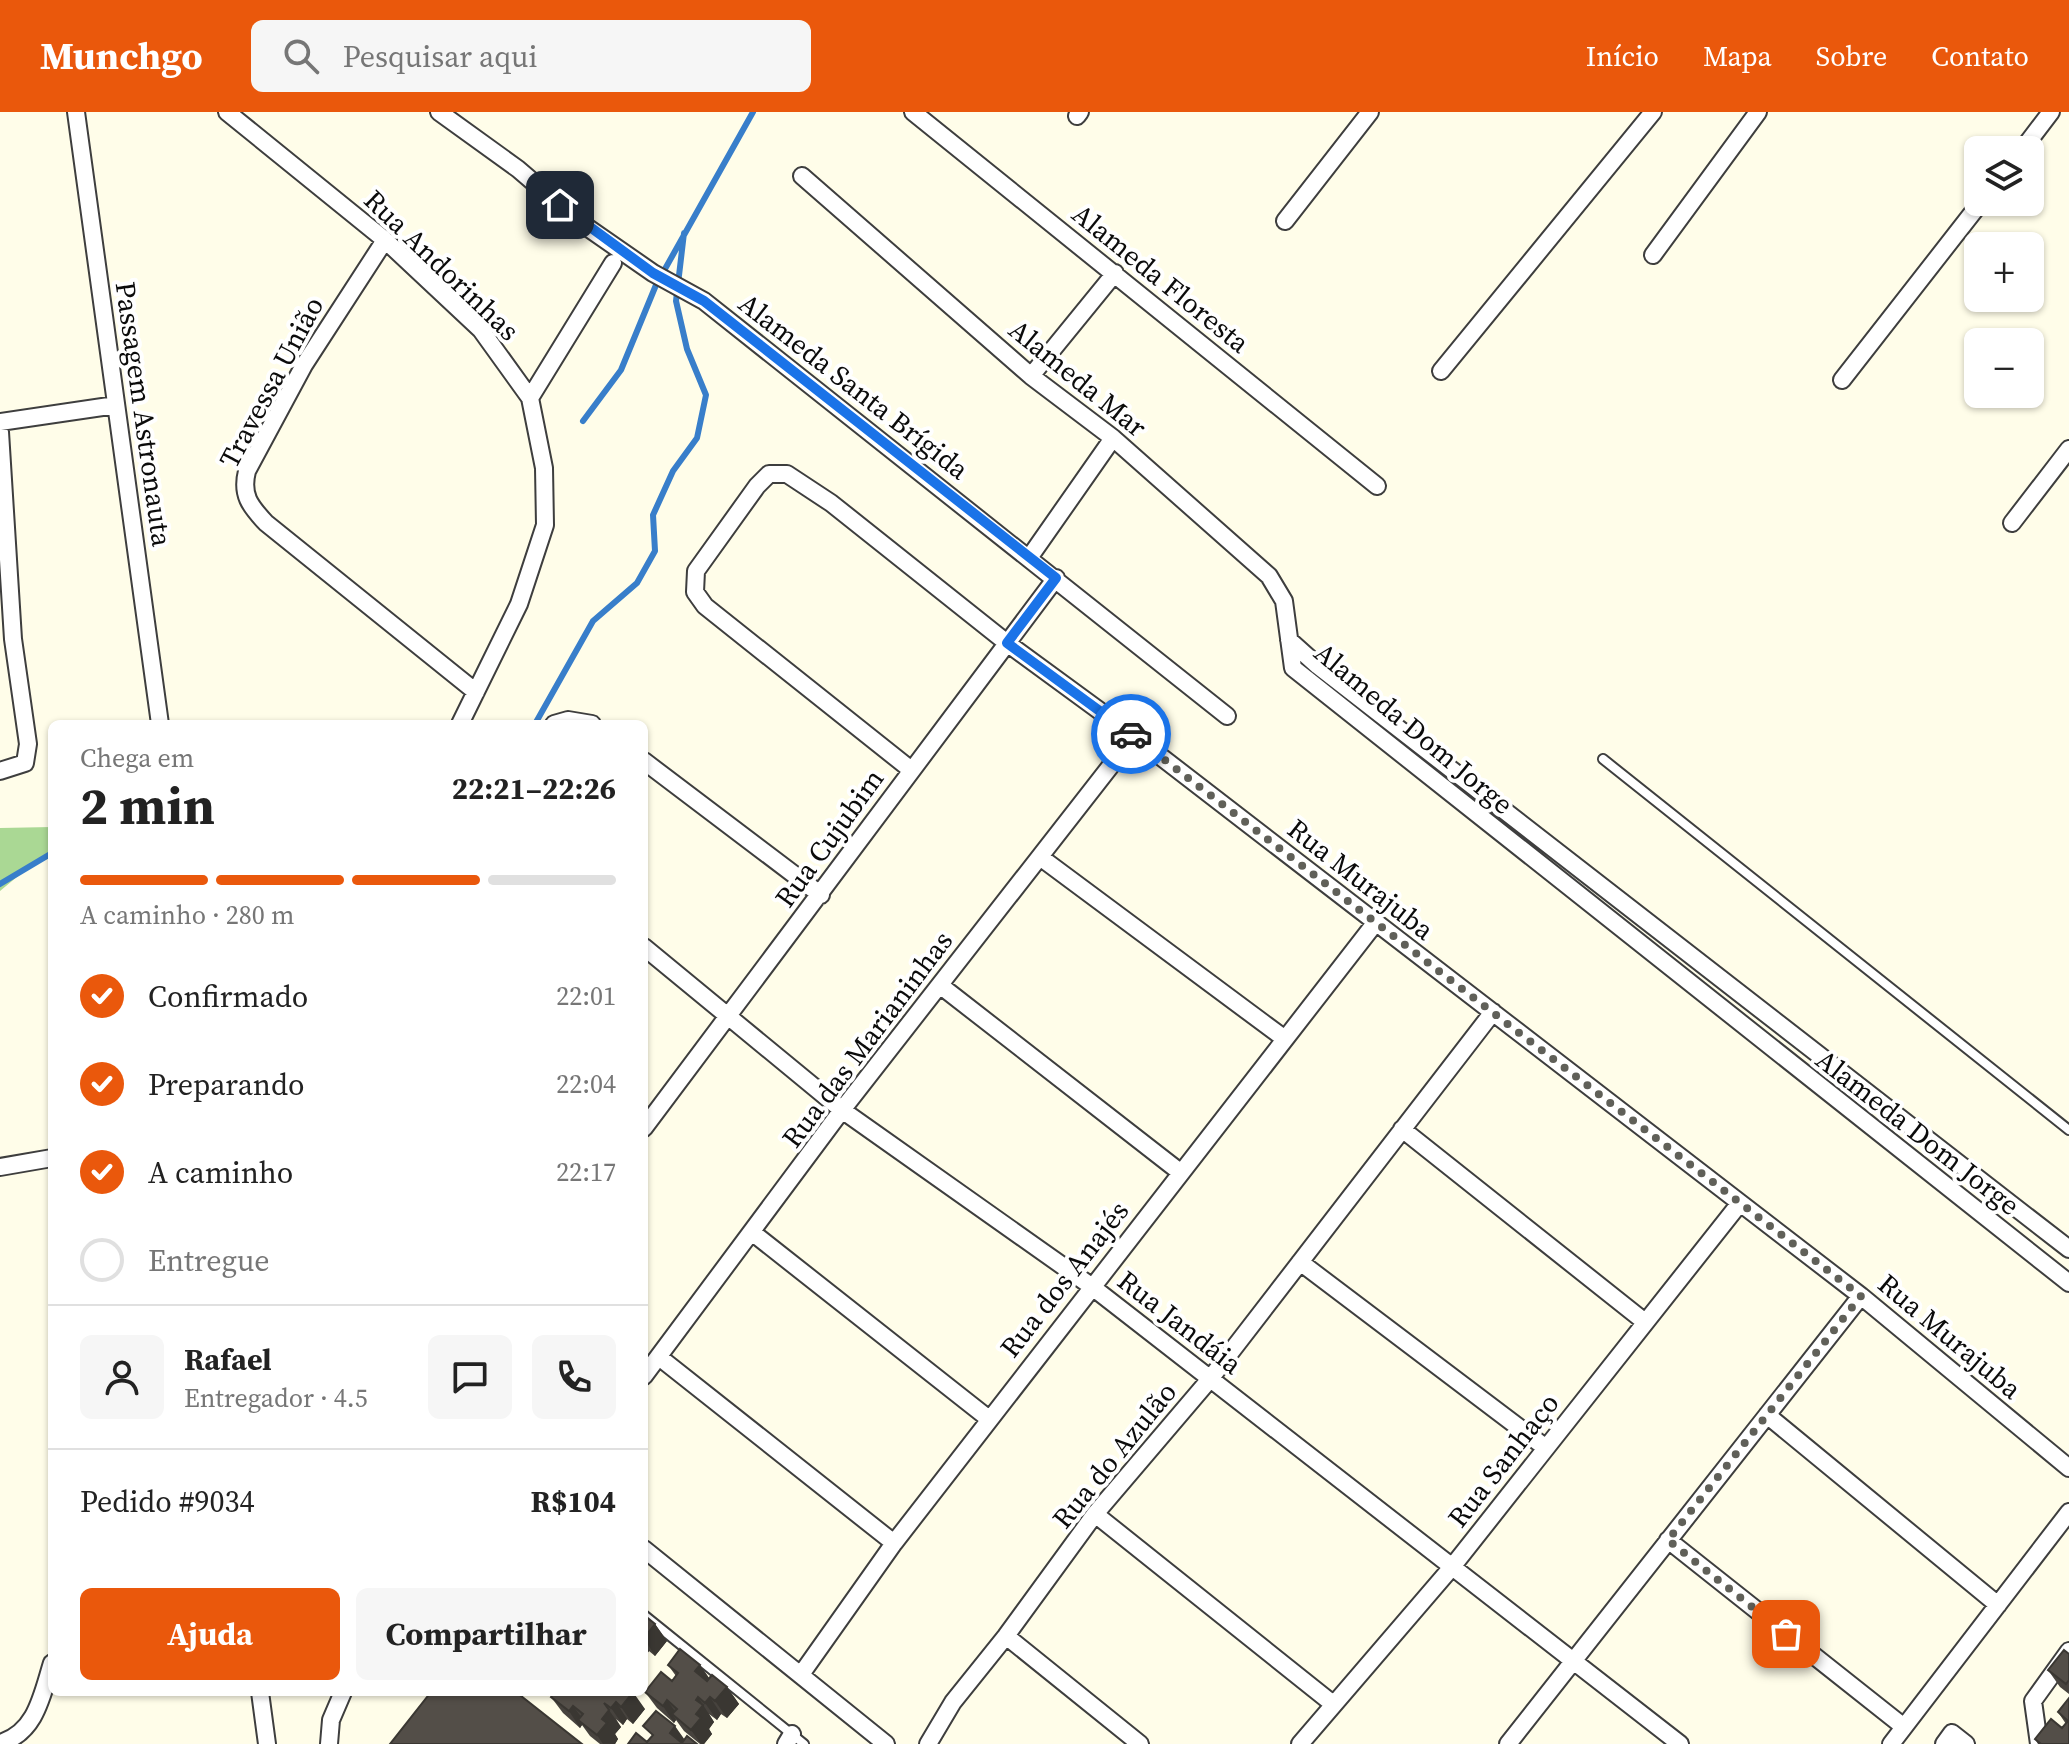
<!DOCTYPE html>
<html lang="pt">
<head>
<meta charset="utf-8">
<style>
	body { margin:0; font-family:"Source Serif 4",serif; background:#f6f6f6; color:#222; height:100vh; display:flex; flex-direction:column; font-size:30px; white-space:nowrap }
	* { box-sizing:border-box; margin:0 }
	p { font-size:26px; color:#767676 }
	.icon { flex:none; width:44px; height:44px; fill:none; stroke:currentColor; stroke-width:2; stroke-linecap:round; stroke-linejoin:round }
	.map { position:relative; flex:1; overflow:hidden }
	.sheet { position:absolute; left:48px; top:608px; width:600px; height:976px; display:flex; flex-direction:column; background:#fff; border-radius:12px; box-shadow:0 2px 6px #0004 }
	.sheet>* { flex:none }
	.tools { position:absolute; left:1964px; top:24px; display:grid; gap:16px }
	.tools a { display:grid; place-items:center; width:80px; height:80px; border-radius:12px; background:#fff; box-shadow:0 2px 6px #0004; font-size:40px }
	.pin { position:absolute; display:grid; place-items:center; width:68px; height:68px; color:#fff; margin:-34px; border-radius:16px; box-shadow:0 4px 12px #0006 }
	.courier { position:absolute; display:grid; place-items:center; width:80px; height:80px; margin:-40px; border:6px solid #1a73e8; border-radius:50%; background:#fff; color:#222; box-shadow:0 2px 10px #0007 }
	.head em { font-style:normal; font-weight:700 }
	.head div { display:flex; flex-direction:column-reverse }
	.head { display:flex; align-items:center; justify-content:space-between; height:136px; padding:0 32px }
	h1 { font-size:52px; font-weight:700; line-height:60px }
	.bar { display:grid; grid-template-columns:repeat(4,1fr); gap:12px 8px; align-content:center; height:96px; padding:0 32px }
	.bar i { height:10px; border-radius:6px; background:#e0e0e0 }
	.bar .active { background:#ea580c }
	.bar p { grid-column:span 4 }
	.line { display:flex; align-items:center; gap:20px; padding:0 32px; border-top:2px solid #e0e0e0 }
	.line div { flex:1 }
	.round { display:grid; place-items:center; flex:none; width:84px; height:84px; border-radius:12px; background:#f6f6f6 }
	ol { padding:0 32px; list-style:none }
	li { display:flex; align-items:center; gap:24px; height:88px }
	li p { margin-inline-start:auto }
	li .icon { padding:8px; border-radius:50%; background:#ea580c; color:#fff; stroke-width:4 }
	li:last-child { color:#767676 }
	li i { width:44px; height:44px; border:4px solid #e0e0e0; border-radius:50% }
	.cta { display:flex; gap:16px; margin-top:auto; padding:16px 32px }
	.cta a { flex:1; height:92px; border-radius:12px; background:#ea580c; color:#fff; font-size:32px; font-weight:700; line-height:92px; text-align:center }
	.cta a+a { background:#f6f6f6; color:#222 }
	header { display:flex; align-items:center; gap:48px; box-sizing:border-box; height:112px; padding:0 40px; background:#ea580c; color:#fff }
	header strong { font-size:38px }
	nav { display:flex; gap:44px; margin-inline-start:auto; font-size:28px }
	.search { width:560px; height:72px; background:#f6f6f6; display:flex; align-items:center; gap:20px; box-sizing:border-box; padding:0 28px; border-radius:12px; color:#767676; font-size:30px }
	.map>svg:first-child { display:block }
</style>
</head>
<body>
<header>
<strong>Munchgo</strong>
<div class="search"><svg class="icon" aria-label="search" viewBox="0 0 24 24"><circle cx="10" cy="10" r="6"/><path d="M15 15l6 6"/></svg>Pesquisar aqui</div>
<nav><a>Início</a><a>Mapa</a><a>Sobre</a><a>Contato</a></nav>
</header>
<div class="map">
<svg width="2069" height="1632" viewBox="0 0 2069 1632">
	<rect width="100%" height="100%" fill="#fffde9"/>
	<!-- forest -->
	<path fill="#aad894" d="M52,715V745L30,754L0,779V716Z"/>
	<g fill="none" stroke-linecap="round" stroke-linejoin="round">
		<!-- stream -->
		<path stroke="#387eca" stroke-width="6" d="M583,309L621,258L656,173L753,0
			M535,612L593,509L637,471L655,439L653,403L673,359L697,326L706,283L687,237L676,189L684,121
			M0,772L52,741"/>
		<!-- service casing -->
		<g stroke="#3e3e3e" stroke-width="12">
			<path id="service" d="M1603,647L2069,1018
				M644,1503L804,1632"/>
		</g>
		<!-- minor casing -->
		<g stroke="#3e3e3e" stroke-width="20">
			<path id="minor" d="M76,0L160,612
				M227,0L385,128L481,218L530,286L544,356L545,413L519,492L460,612
				M439,0L518,57L581,111L653,161L704,189L1227,604
				M913,0L1377,374
				M1077,4L1080,0
				M2022,38L2051,0
				M802,64L1031,264L1113,326L1269,464L1284,489L1293,556L2069,1171
				M1285,109L1370,0
				M385,128L304,253L247,359C241,383 250,394 266,411L476,580
				M1653,143L1758,0
				M1441,259L1653,0
				M1031,264L1115,161
				M1842,268L1981,90
				M530,286L613,151
				M0,310L116,293
				M0,320L13,527L28,632L25,651L0,659
				M2012,411L2069,337
				M1029,446L1113,326
				M1289,528L1318,554L2069,1137
				M554,612L568,608L592,612
				M644,649L821,783
				M910,657L705,494L695,480L696,459L757,374L769,362H787L831,391L1007,531L1134,624L1861,1184L2069,1356
				M1040,745L1285,927
				M644,835L842,998L1091,1174L1680,1632
				M941,874L1180,1060
				M644,1016L1056,466
				M1402,1017L1645,1210
				M0,1055L52,1046
				M753,1121L989,1307
				M1300,1150L1546,1336
				M659,1245L894,1431
				M644,1264L842,998L1134,624
				M1767,1303L1998,1493
				M1095,1402L1333,1592
				M1668,1428L1904,1615
				M644,1437L886,1632
				M1006,1524L1140,1632
				M802,1561L894,1431L1376,810
				M260,1580L267,1632
				M0,1631C36,1621 42,1583 52,1551
				M329,1632L331,1608L343,1580
				M786,1632L792,1622
				M928,1632L953,1590L1006,1524L1095,1402L1210,1267L1493,900
				M1300,1632L1452,1455L1740,1091
				M1508,1632L1861,1184
				M1891,1632L2069,1400
				M1944,1632L1952,1621L1966,1632
				M2039,1632L2033,1589L2069,1539"/>
		</g>
		<!-- service -->
		<use href="#service" stroke="#fff" stroke-width="8"/>
		<!-- minor -->
		<use href="#minor" stroke="#fff" stroke-width="16"/>
	</g>
	<!-- wall -->
	<path fill="#47433e" d="M644,1503L655,1512L667,1529L655,1544L649,1539L644,1544Z
		M2069,1542V1582L2060,1575L2048,1558Z
		M668,1553H700L709,1566L727,1575L739,1592L727,1606L721,1602L717,1608L709,1602L714,1610L709,1617L712,1622L704,1632H700L684,1619L676,1608L674,1611L657,1596L645,1580L672,1569L676,1564Z
		M555,1580L645,1597L633,1612L627,1607L623,1613L616,1607L621,1615L615,1622L618,1627L615,1632H600L590,1624L582,1613L580,1616L563,1601L551,1585Z
		M2069,1586V1632H2038L2035,1627L2062,1616L2066,1612L2058,1600Z"/>
	<!-- shaded-wall -->
	<path fill="#3a3732" d="M655,1512L667,1529L655,1544L644,1526Z
		M644,1532L649,1539L645,1545L644,1544Z
		M700,1553L711,1569L706,1576L695,1559Z
		M727,1575L739,1592L727,1606L715,1589Z
		M633,1580L645,1597L633,1612L621,1595Z
		M698,1585L714,1610L709,1617L712,1622L704,1632H701L691,1618L696,1602V1588Z
		M710,1585L721,1602L717,1608L705,1591Z
		M667,1588L679,1605L672,1602L676,1608L674,1611L663,1594Z
		M616,1590L627,1607L623,1613L611,1596Z
		M604,1591L621,1615L615,1622L618,1627L615,1632H603L597,1623L602,1607Z
		M573,1594L585,1610L578,1608L582,1613L580,1616L569,1599Z
		M675,1614L687,1631L678,1632L670,1621Z"/>
	<!-- building -->
	<path fill="#534e48" stroke="#3a3732" stroke-width="2" d="M644,1503L655,1512L644,1526Z
		M680,1537L700,1553L695,1559L707,1569L712,1563L727,1575L715,1589L710,1585L705,1591L698,1585L696,1588L703,1593L696,1602L701,1606L691,1618L672,1602L677,1597L667,1588L663,1594L645,1580L661,1560L672,1569L678,1561L668,1553Z
		M2064,1538L2069,1542V1568L2066,1572L2048,1558Z
		M431,1580H516L582,1632H390Z
		M555,1580H633L621,1595L616,1590L611,1596L604,1591L609,1598L602,1607L607,1611L597,1623L578,1608L583,1602L573,1594L569,1599L551,1585Z
		M2069,1586V1632H2041L2035,1627L2051,1607L2062,1616L2068,1609L2058,1600Z
		M656,1599L675,1614L670,1621L682,1631L687,1624L697,1632H628L636,1621L647,1630L653,1623L643,1614Z"/>
	<g fill="none" stroke-linecap="round" stroke-linejoin="round">
		<!-- done -->
		<path stroke="#606059" stroke-width="8" stroke-dasharray="0 14.4" d="M1131,622L1861,1184L1668,1428L1786,1522"/>
		<!-- route -->
		<path stroke="#1a73e8" stroke-width="10" d="M560,93L653,161L704,189L1056,466L1007,531L1131,622"/>
	</g>
	<g text-anchor="middle" stroke-width="8" stroke-linejoin="round" paint-order="stroke">
		<!-- street labels -->
		<g font-size="28" fill="#0b0b0b" stroke="#fff">
			<text transform="translate(442 153) rotate(44)" y="10">Rua Andorinhas</text>
			<text transform="translate(1161 166) rotate(39)" y="10">Alameda Floresta</text>
			<text transform="translate(1078 266) rotate(39)" y="10">Alameda Mar</text>
			<text transform="translate(271 270) rotate(-62)" y="10">Travessa União</text>
			<text transform="translate(854 274) rotate(38)" y="10">Alameda Santa Brígida</text>
			<text transform="translate(144 302) rotate(82)" y="10">Passagem Astronauta</text>
			<text transform="translate(1414 616) rotate(40)" y="10">Alameda Dom Jorge</text>
			<text transform="translate(829 726) rotate(-54)" y="10">Rua Cujubim</text>
			<text transform="translate(1361 767) rotate(38)" y="10">Rua Murajuba</text>
			<text transform="translate(867 927) rotate(-53)" y="10">Rua das Marianinhas</text>
			<text transform="translate(1918 1020) rotate(38)" y="10">Alameda Dom Jorge</text>
			<text transform="translate(1064 1167) rotate(-52)" y="10">Rua dos Anajés</text>
			<text transform="translate(1180 1210) rotate(38)" y="10">Rua Jandáia</text>
			<text transform="translate(1950 1224) rotate(40)" y="10">Rua Murajuba</text>
			<text transform="translate(1114 1343) rotate(-51)" y="10">Rua do Azulão</text>
			<text transform="translate(1503 1348) rotate(-52)" y="10">Rua Sanhaço</text>
		</g>
	</g>
</svg>
<div class="tools">
<a><svg class="icon" aria-label="layers" viewBox="0 0 24 24"><path d="M12 4l9 5-9 5-9-5zM3 14l9 5 9-5"/></svg></a>
<a>+</a>
<a>−</a>
</div>
<div class="pin" style="left:1786px;top:1522px;background:#ea580c"><svg class="icon" aria-label="bag" viewBox="0 0 24 24"><path d="M5 8h14l-1 12H6zM9 8a3 3 0 0 1 6 0"/></svg></div>
<div class="pin" style="left:560px;top:93px;background:#1f2937"><svg class="icon" aria-label="home" viewBox="0 0 24 24"><path d="M3 11l9-7 9 7M6 9v11h12V9"/></svg></div>
<div class="courier" style="left:1131px;top:622px"><svg class="icon" aria-label="car" viewBox="0 0 24 24"><path d="M5 17H2v-5l4-1 3-4h7l3 4 3 1v5h-3M9 17h6M6 11h13"/><circle cx="7" cy="17" r="2"/><circle cx="17" cy="17" r="2"/></svg></div>
<section class="sheet">
<div class="head"><div><h1>2 min</h1><p>Chega em</p></div><em>22:21–22:26</em></div>
<div class="bar"><i class="active"></i><i class="active"></i><i class="active"></i><i></i><p>A caminho · 280 m</p></div>
<ol>
<li><svg class="icon" aria-label="check" viewBox="0 0 24 24"><path d="M5 12l5 5 9-10"/></svg>Confirmado<p>22:01</p></li>
<li><svg class="icon" aria-label="check" viewBox="0 0 24 24"><path d="M5 12l5 5 9-10"/></svg>Preparando<p>22:04</p></li>
<li><svg class="icon" aria-label="check" viewBox="0 0 24 24"><path d="M5 12l5 5 9-10"/></svg>A caminho<p>22:17</p></li>
<li><i></i>Entregue</li>
</ol>
<div class="line" style="height:144px"><a class="round"><svg class="icon" aria-label="person" viewBox="0 0 24 24"><circle cx="12" cy="8" r="4"/><path d="M4 21q1-7 8-7t8 7"/></svg></a><div><b>Rafael</b><p>Entregador · 4.5</p></div><a class="round"><svg class="icon" aria-label="chat" viewBox="0 0 24 24"><path d="M4 5h16v11H9l-5 4z"/></svg></a><a class="round"><svg class="icon" aria-label="phone" viewBox="0 0 24 24"><path d="M5 4h4l2 5-3 2q2 4 5 5l2-3 5 2v4C11 20 4 13 5 4z"/></svg></a></div>
<div class="line" style="height:104px"><div>Pedido #9034</div><b>R$104</b></div>
<div class="cta"><a>Ajuda</a><a>Compartilhar</a></div>
</section>
</div>
</body>
</html>
